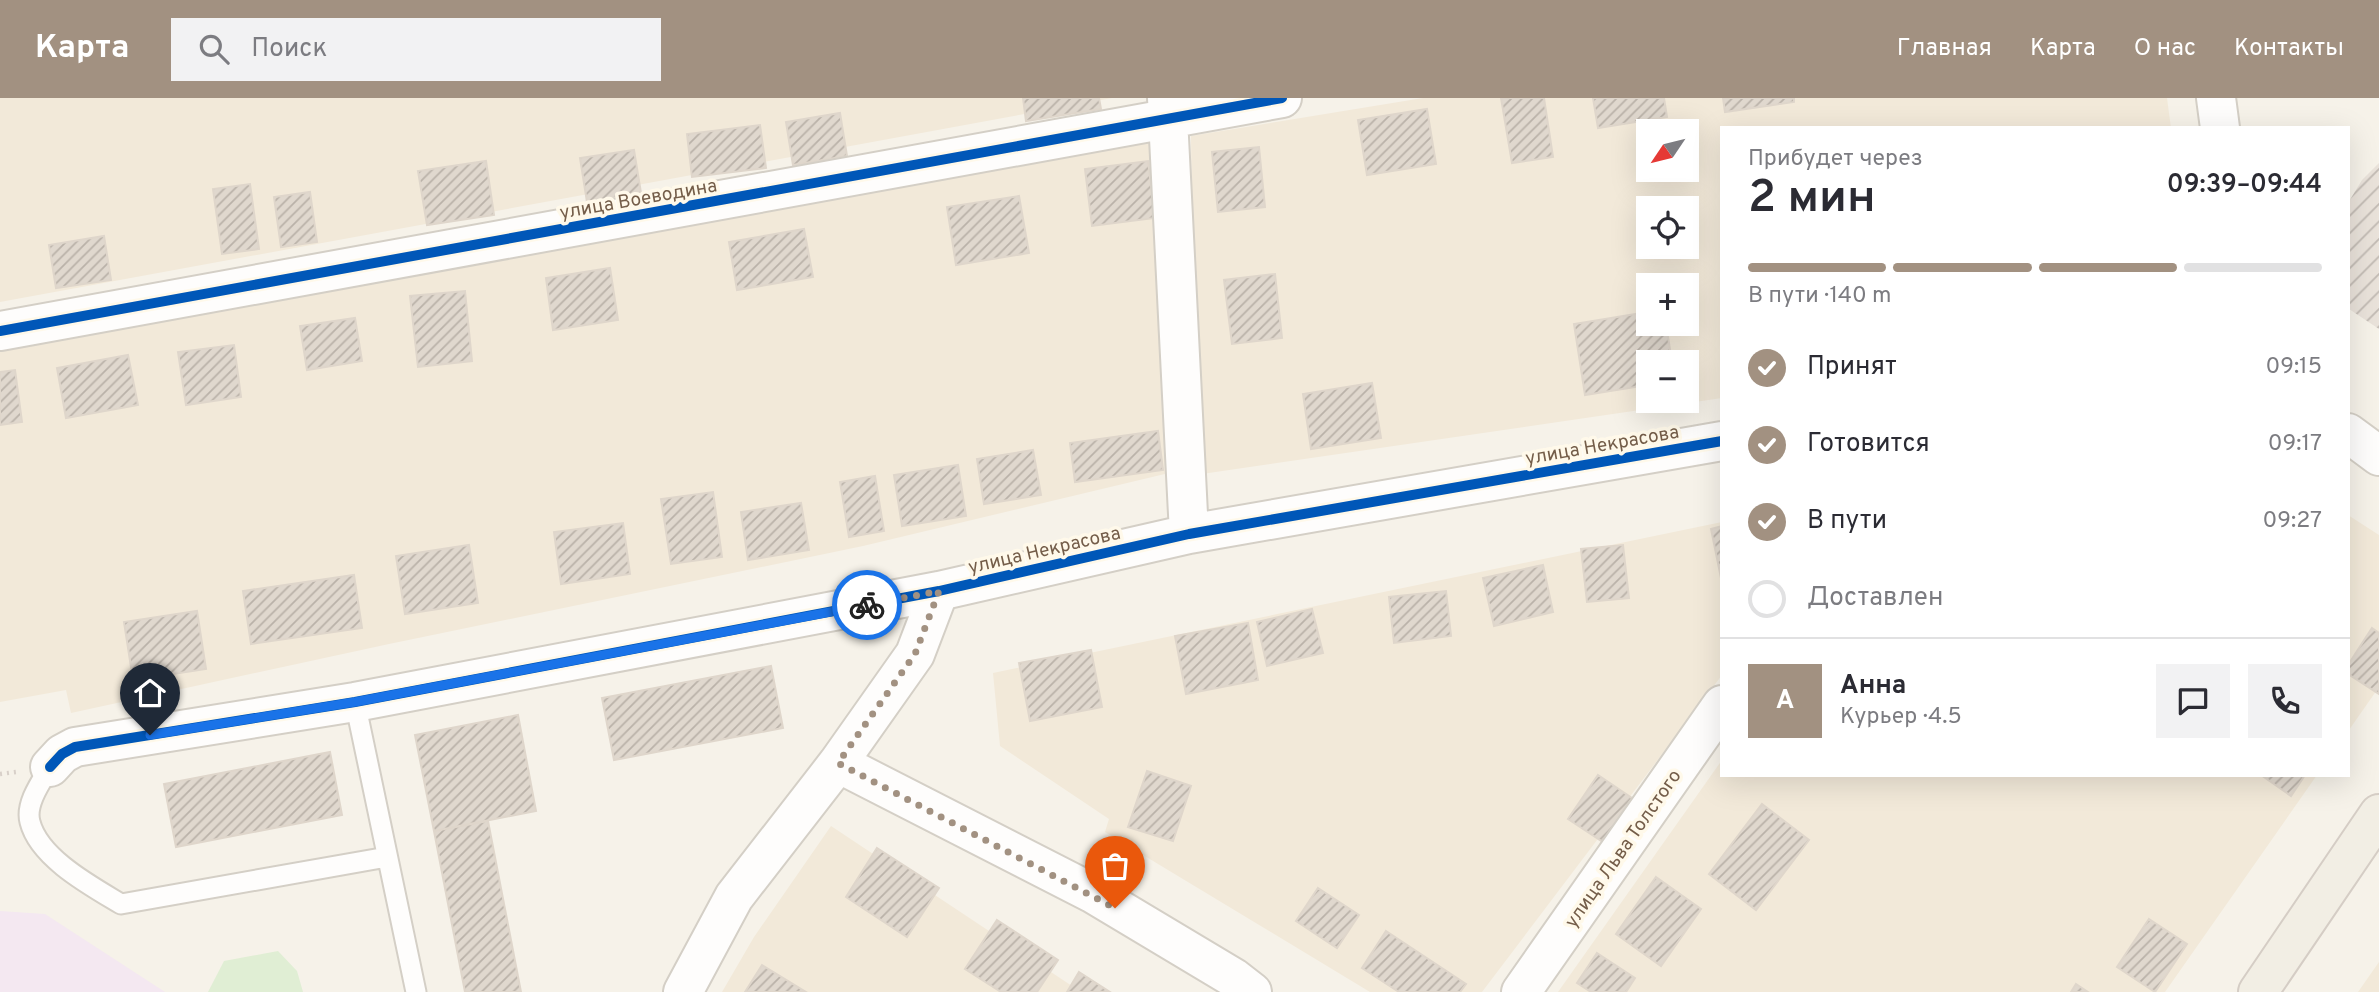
<!DOCTYPE html>
<html lang="ru">
<head>
<meta charset="utf-8">
<style>
	body { margin:0; font-family:Overpass,sans-serif; background:#f2f2f3; color:#2b2b33; height:100vh; display:flex; flex-direction:column; font-size:26px; white-space:nowrap }
	* { box-sizing:border-box; margin:0 }
	p { font-size:23px; color:#7c7c81 }
	.icon { flex:none; width:38px; height:38px; fill:none; stroke:currentColor; stroke-width:2; stroke-linecap:round; stroke-linejoin:round }
	.map { position:relative; flex:1; overflow:hidden }
	.sheet { position:absolute; left:1720px; top:28px; width:630px; height:651px; display:flex; flex-direction:column; background:#fff; border-radius:0px; box-shadow:0 7px 28px #0002 }
	.sheet>* { flex:none }
	.needle { width:46px; rotate:235deg }
	.tools { position:absolute; left:1636px; top:21px; display:grid; gap:14px }
	.tools a { display:grid; place-items:center; width:63px; height:63px; border-radius:0px; background:#fff; box-shadow:0 7px 28px #0002; font-size:35px }
	.pin { position:absolute; display:grid; place-items:center; width:60px; height:60px; color:#fff; margin:-72px -30px; border-radius:50% 50% 50% 0; rotate:-45deg; box-shadow:0 0 7px #0007 }
	.pin .icon { rotate:45deg }
	.courier { position:absolute; display:grid; place-items:center; width:70px; height:70px; margin:-35px; border:5px solid #1a73e8; border-radius:50%; background:#fff; color:#222; box-shadow:0 2px 9px #0007 }
	.summary em { font-style:normal; font-weight:600 }
	.summary div { display:flex; flex-direction:column-reverse }
	.summary { display:flex; align-items:center; justify-content:space-between; height:119px; padding:0 28px }
	h1 { font-size:46px; font-weight:600; line-height:52px }
	.bar { display:grid; grid-template-columns:repeat(4,1fr); gap:10px 7px; align-content:center; height:84px; padding:0 28px }
	.bar i { height:9px; border-radius:5px; background:#e1e1e2 }
	.bar .selected { background:#a29181 }
	.bar p { grid-column:span 4 }
	.line { display:flex; align-items:center; gap:18px; padding:0 28px; border-top:2px solid #e1e1e2 }
	.line div { flex:1 }
	.round { display:grid; place-items:center; flex:none; width:74px; height:74px; border-radius:0px; background:#f2f2f3 }
	ol { padding:0 28px; list-style:none }
	li { display:flex; align-items:center; gap:21px; height:77px }
	li p { margin-inline-start:auto }
	li .icon { padding:7px; border-radius:50%; background:#a29181; color:#fff; stroke-width:4 }
	li:last-child { color:#7c7c81 }
	li i { width:38px; height:38px; border:4px solid #e1e1e2; border-radius:50% }
	header { display:flex; align-items:center; gap:42px; box-sizing:border-box; height:98px; padding:0 35px; background:#a29181; color:#fff }
	header strong { font-size:33px }
	nav { display:flex; gap:38px; margin-inline-start:auto; font-size:24px }
	.search { width:490px; height:63px; background:#f2f2f3; display:flex; align-items:center; gap:18px; box-sizing:border-box; padding:0 24px; border-radius:0px; color:#7c7c81; font-size:26px }
	.map>svg:first-child { display:block }
</style>
</head>
<body>
<header>
<strong>Карта</strong>
<div class="search"><svg class="icon" aria-label="search" viewBox="0 0 24 24"><circle cx="10" cy="10" r="6"/><path d="M15 15l6 6"/></svg>Поиск</div>
<nav><a>Главная</a><a>Карта</a><a>О нас</a><a>Контакты</a></nav>
</header>
<div class="map">
<svg width="2379" height="894" viewBox="0 0 2379 894">
	<defs>
		<pattern id="industrial-furrows" width="10" height="10" patternUnits="userSpaceOnUse" patternTransform="scale(1.75)"><rect width="10" height="10" fill="#e9e2da"/><path d="M-1 1l2-2M0 10L10 0M9 11l2-2" fill="none" stroke="#c1bab3"/></pattern>
		<pattern id="building-hatch" width="6" height="6" patternUnits="userSpaceOnUse" patternTransform="scale(1.75)"><rect width="6" height="6" fill="#e0d8ce"/><path d="M-1 1l2-2M0 6l6-6M5 7l2-2" fill="none" stroke="#bab2a9"/></pattern>
	</defs>
	<rect width="100%" height="100%" fill="#f6f2e9"/>
	<!-- residential -->
	<path fill="#f2e9d9" fill-rule="evenodd" d="M0,0H1112L0,204Z
		M1423,0H2167L2171,30H1722V300L1195,377L1191,38ZM1648,33H1687V72H1648ZM1648,110H1687V149H1648ZM1648,187H1687V226H1648ZM1648,264H1687V303H1648Z
		M1149,40L1169,375L863,448L389,546L71,615L66,592L0,604V251Z
		M2348,417L2379,437V589L2349,632Z
		M1722,424V577L1482,894H1370L1105,734L1109,721L1000,648L993,575Z
		M1722,662V677H2317L2165,894H1558Z
		M831,728L1081,894H722L754,839Z
		M2379,864V894H2358Z"/>
	<!-- industrial -->
	<path fill="url(#industrial-furrows)" d="M2379,65V231L2349,211L2348,105L2362,82Z"/>
	<!-- education -->
	<path fill="#f4e8f1" d="M0,813L45,816L165,894H0Z"/>
	<!-- pitch -->
	<path fill="#e0eed4" d="M278,853L297,873L303,894H208L224,863Z"/>
	<!-- building -->
	<path fill="url(#building-hatch)" stroke="#dfd6cb" stroke-width="2" d="M1023,0H1099L1101,11L1026,23Z
		M1501,0H1544L1553,59L1512,65Z
		M1593,0H1664L1667,19L1598,30Z
		M1723,0H1794V4L1725,14Z
		M1427,11L1436,66L1367,77L1358,22Z
		M840,15L847,58L793,67L786,24Z
		M760,27L766,70L692,79L687,36Z
		M1259,49L1265,109L1218,114L1212,54Z
		M634,52L641,95L587,104L580,60Z
		M486,63L494,117L427,127L418,73Z
		M1148,63L1155,120L1092,128L1085,71Z
		M250,86L259,151L222,156L213,91Z
		M310,94L317,144L281,149L274,99Z
		M1019,98L1029,155L956,167L947,109Z
		M804,131L813,179L737,192L729,144Z
		M104,138L111,182L56,190L49,147Z
		M610,170L618,222L553,232L546,180Z
		M1275,176L1282,240L1232,246L1224,182Z
		M465,193L472,263L418,269L410,198Z
		M1648,214V226H1666L1672,264H1648V287L1585,297L1574,226Z
		M355,220L362,263L307,272L300,228Z
		M234,247L241,299L186,307L178,254Z
		M128,257L138,307L66,320L57,270Z
		M15,272L22,324L0,327V274Z
		M1372,285L1381,340L1311,351L1303,296Z
		M1158,333L1163,372L1075,384L1070,345Z
		M1033,352L1041,397L984,406L977,361Z
		M958,367L966,418L902,428L894,377Z
		M875,378L884,433L849,439L840,384Z
		M713,394L722,459L671,466L661,401Z
		M801,405L809,452L748,462L741,414Z
		M623,425L630,476L561,486L554,434Z
		M1722,428V485L1711,431Z
		M469,447L478,505L405,516L396,458Z
		M1623,447L1629,500L1587,504L1581,451Z
		M1543,467L1553,514L1494,528L1483,480Z
		M354,477L362,530L251,546L243,493Z
		M1446,493L1451,538L1394,545L1389,499Z
		M1312,511L1323,555L1267,568L1257,524Z
		M197,513L206,571L133,582L124,524Z
		M1248,525L1258,582L1186,596L1175,538Z
		M2372,530L2379,535V596L2348,576V567Z
		M1091,552L1102,609L1030,623L1019,565Z
		M771,568L783,630L614,662L602,600Z
		M518,617L536,713L434,733L415,637Z
		M330,654L342,717L176,749L164,686Z
		M1147,673L1191,688L1173,743L1128,729Z
		M1598,677L1632,700L1603,744L1568,721Z
		M2261,677H2305L2291,698Z
		M1762,706L1809,742L1756,812L1709,776Z
		M488,723L521,894H465L434,733Z
		M877,750L939,790L907,839L846,799Z
		M1656,779L1701,811L1661,868L1616,836Z
		M1318,790L1359,817L1337,850L1296,823Z
		M2149,821L2187,846L2155,894L2117,869Z
		M997,822L1058,862L1037,894H1001L965,871Z
		M1386,833L1466,886L1460,894H1399L1362,870Z
		M1597,855L1635,880L1626,894H1591L1577,885Z
		M762,867L806,894H745Z
		M1079,874L1110,894H1067Z
		M2076,886L2088,894H2071Z"/>
	<g fill="none" stroke-linecap="round" stroke-linejoin="round">
		<!-- service casing -->
		<g stroke="#d4cfc6" stroke-width="23">
			<path id="service" d="M355,604L416,894
				M50,669C41,684 25,706 30,724C39,760 91,788 121,806L387,759"/>
		</g>
		<!-- minor casing -->
		<g stroke="#d4cfc6" stroke-width="42">
			<path id="minor" d="M1167,0L1189,436
				M0,233L1282,0
				M838,665L1092,795L1234,880L1252,894
				M50,669L62,656L75,649L355,604L939,493L1189,436L1722,343
				M683,894L734,799L838,665L915,556L939,493
				M1521,894L1722,607"/>
		</g>
		<!-- tertiary casing -->
		<g stroke="#d4cfc6" stroke-width="42">
			<path id="tertiary" d="M2216,0L2220,30
				M2348,335L2379,358"/>
		</g>
		<!-- primary casing -->
		<g stroke="#d5cdc5" stroke-width="42">
			<path id="primary" d="M2258,894L2379,716"/>
		</g>
		<!-- path -->
		<path stroke="#d8d0c9" stroke-width="4.5" stroke-dasharray="2 5" stroke-linecap="butt" d="M0,676L16,674"/>
		<!-- service -->
		<use href="#service" stroke="#fefdfc" stroke-width="19"/>
		<!-- minor -->
		<use href="#minor" stroke="#fefdfc" stroke-width="38"/>
		<!-- tertiary -->
		<use href="#tertiary" stroke="#fefdfc" stroke-width="38"/>
		<!-- primary -->
		<use href="#primary" stroke="#f2eee4" stroke-width="38"/>
		<!-- cycleway casing -->
		<g stroke="#fff9ea" stroke-width="15">
			<path id="cycleway" d="M0,233L1282,0
				M50,669L62,656L75,649L355,604L939,493L1189,436L1722,343"/>
		</g>
		<!-- cycleway -->
		<use href="#cycleway" stroke="#0057b8" stroke-width="10"/>
	</g>
	<g fill="none" stroke-linecap="round" stroke-linejoin="round">
		<!-- done -->
		<path stroke="#a29181" stroke-width="7" stroke-dasharray="0 12.6" d="M867,507L939,493L915,556L838,665L1115,810"/>
		<!-- route -->
		<path stroke="#1a73e8" stroke-width="9" d="M150,637L355,604L867,507"/>
	</g>
	<g text-anchor="middle" stroke-width="7" stroke-linejoin="round" paint-order="stroke">
		<!-- street labels -->
		<g font-size="19" fill="#745d49" stroke="#fff9ea">
			<text transform="translate(638 100) rotate(-10)" y="7">улица Воеводина</text>
			<text transform="translate(1602 346) rotate(-10)" y="7">улица Некрасова</text>
			<text transform="translate(1044 451) rotate(-13)" y="7">улица Некрасова</text>
			<text transform="translate(1622 750) rotate(-55)" y="7">улица Льва Толстого</text>
		</g>
	</g>
</svg>
<div class="tools">
<a><svg class="needle" viewBox="-14 -14 28 28"><path d="M0-13l5 13h-10z" fill="#e53935"/><path d="M0 13l5-13h-10z" fill="#7c7c81"/></svg></a>
<a><svg class="icon" aria-label="locate" viewBox="0 0 24 24"><circle cx="12" cy="12" r="6"/><path d="M12 2v4M12 18v4M2 12h4M18 12h4"/></svg></a>
<a>+</a>
<a>−</a>
</div>
<div class="pin" style="left:1115px;top:810px;background:#ea580c"><svg class="icon" aria-label="bag" viewBox="0 0 24 24"><path d="M5 8h14l-1 12H6zM9 8a3 3 0 0 1 6 0"/></svg></div>
<div class="pin" style="left:150px;top:637px;background:#1f2937"><svg class="icon" aria-label="home" viewBox="0 0 24 24"><path d="M3 11l9-7 9 7M6 9v11h12V9"/></svg></div>
<div class="courier" style="left:867px;top:507px"><svg class="icon" aria-label="bike" viewBox="0 0 24 24"><circle cx="6" cy="16" r="4"/><circle cx="18" cy="16" r="4"/><path d="M6 16l4-8h5l3 8M10 8l3 8H6M13 5h3"/></svg></div>
<section class="sheet">
<div class="summary"><div><h1>2 мин</h1><p>Прибудет через</p></div><em>09:39–09:44</em></div>
<div class="bar"><i class="selected"></i><i class="selected"></i><i class="selected"></i><i></i><p>В пути · 140 m</p></div>
<ol>
<li><svg class="icon" aria-label="check" viewBox="0 0 24 24"><path d="M5 12l5 5 9-10"/></svg>Принят<p>09:15</p></li>
<li><svg class="icon" aria-label="check" viewBox="0 0 24 24"><path d="M5 12l5 5 9-10"/></svg>Готовится<p>09:17</p></li>
<li><svg class="icon" aria-label="check" viewBox="0 0 24 24"><path d="M5 12l5 5 9-10"/></svg>В пути<p>09:27</p></li>
<li><i></i>Доставлен</li>
</ol>
<div class="line" style="height:126px"><b class="round" style="background:#a29181;color:#fff">А</b><div><b>Анна</b><p>Курьер · 4.5</p></div><a class="round"><svg class="icon" aria-label="chat" viewBox="0 0 24 24"><path d="M4 5h16v11H9l-5 4z"/></svg></a><a class="round"><svg class="icon" aria-label="phone" viewBox="0 0 24 24"><path d="M5 4h4l2 5-3 2q2 4 5 5l2-3 5 2v4C11 20 4 13 5 4z"/></svg></a></div>
</section>
</div>
</body>
</html>
